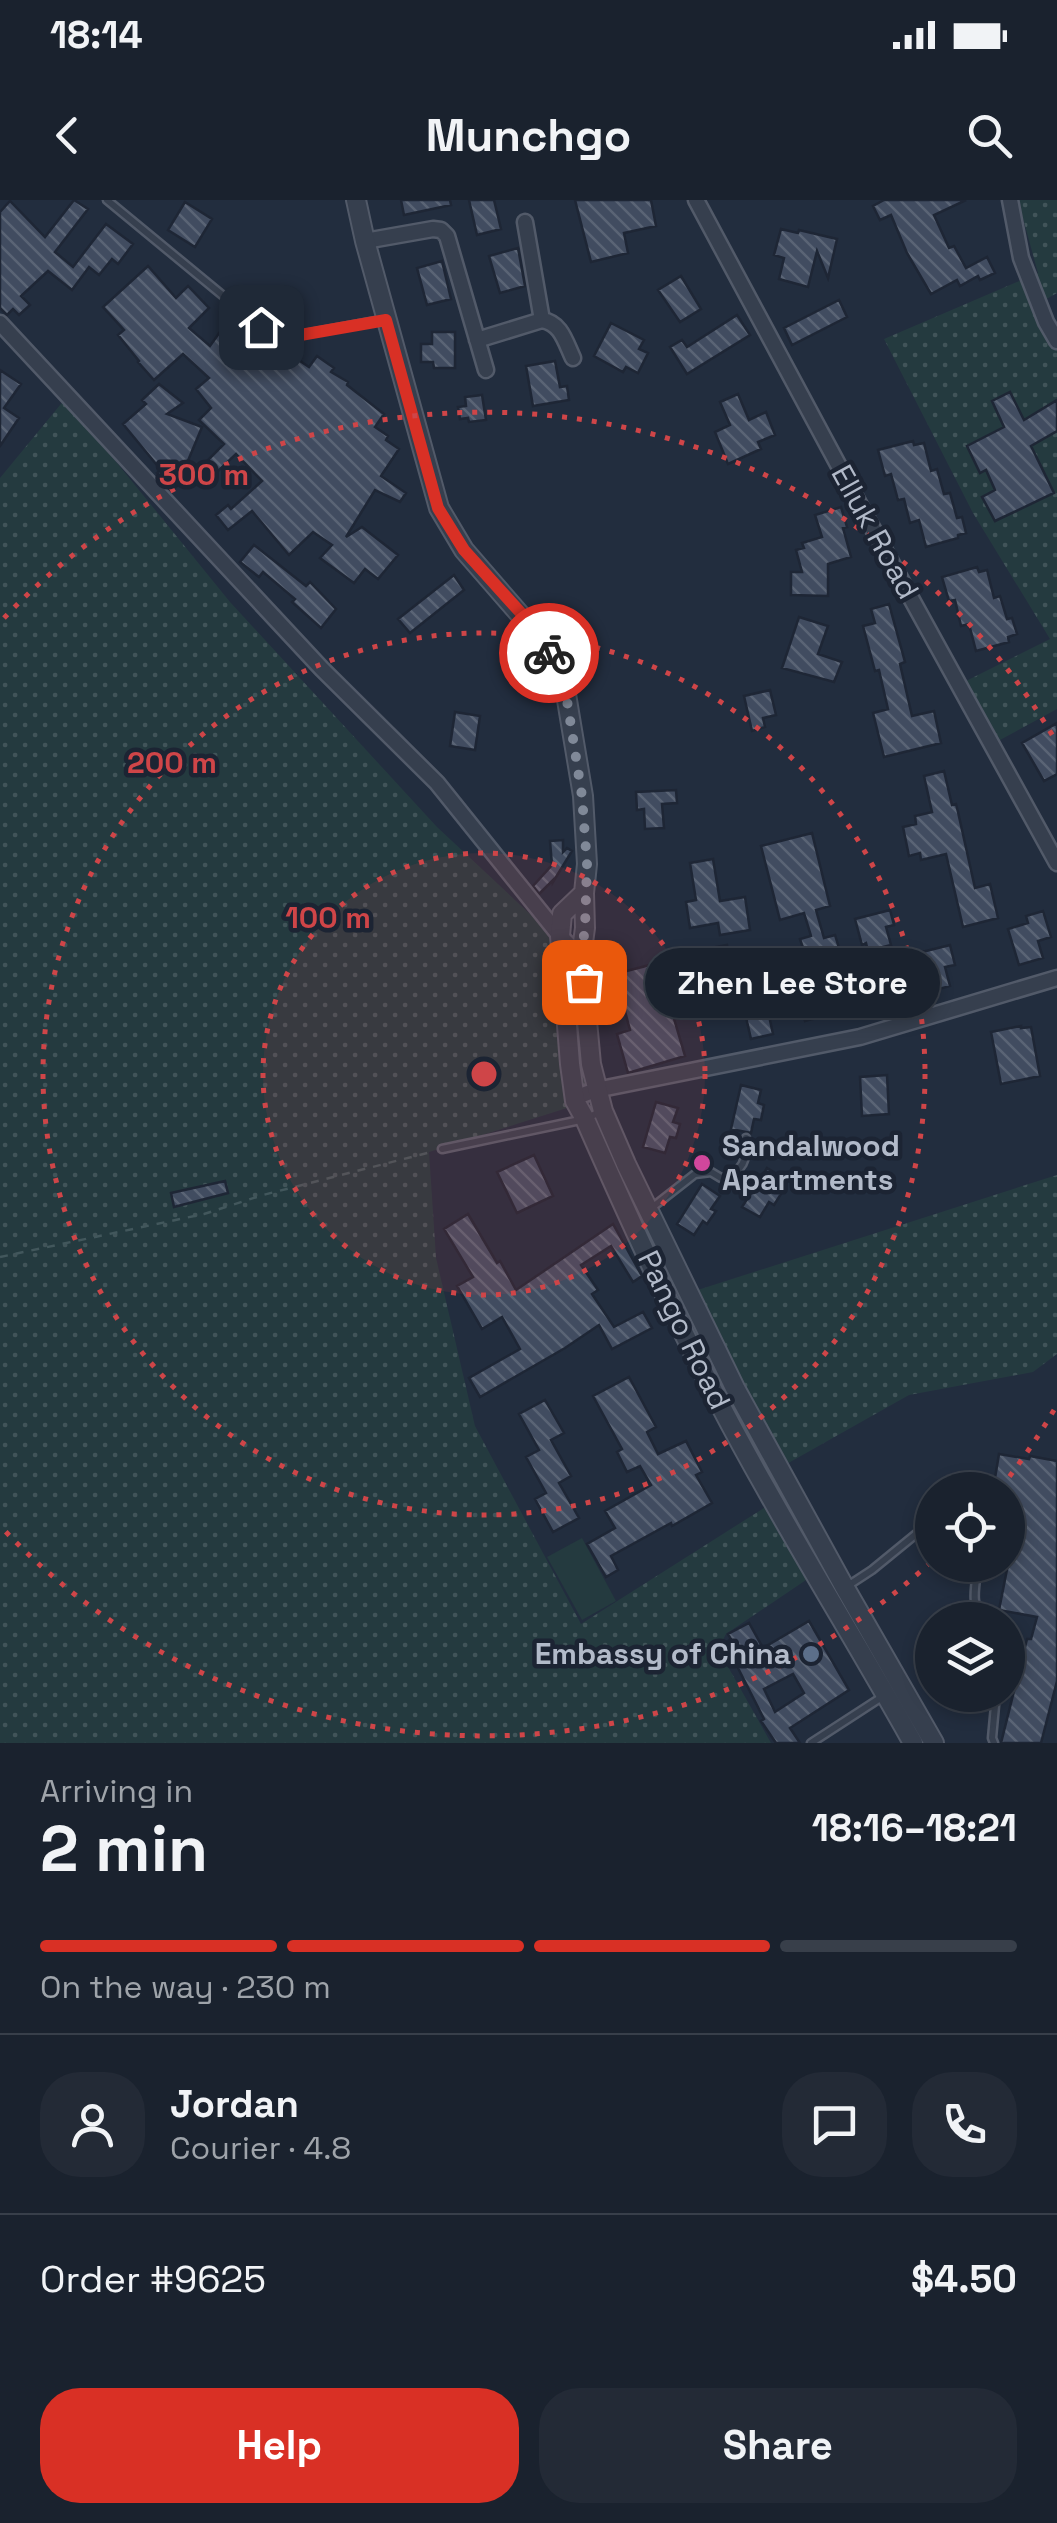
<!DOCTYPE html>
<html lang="en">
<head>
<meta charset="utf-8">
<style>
	body { margin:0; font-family:"Space Grotesk",sans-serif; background:#232a36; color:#f1f3f6; height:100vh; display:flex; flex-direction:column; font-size:38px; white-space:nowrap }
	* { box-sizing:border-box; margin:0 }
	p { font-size:32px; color:#9fa4aa }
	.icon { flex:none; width:55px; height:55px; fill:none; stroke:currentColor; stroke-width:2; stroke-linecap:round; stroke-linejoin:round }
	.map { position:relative; height:1543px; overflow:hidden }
	.drawer { display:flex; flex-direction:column; background:#1a222e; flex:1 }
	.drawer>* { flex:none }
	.controls { position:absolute; left:915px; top:1272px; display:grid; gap:20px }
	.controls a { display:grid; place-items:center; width:110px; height:110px; border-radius:50%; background:#1a222e; box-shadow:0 5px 15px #0003,0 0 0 2px #383f4a; font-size:50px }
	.pin { position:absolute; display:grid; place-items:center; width:85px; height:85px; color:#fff; margin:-42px; border-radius:20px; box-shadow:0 5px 15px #0006 }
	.courier { position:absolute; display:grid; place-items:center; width:100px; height:100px; margin:-50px; border:8px solid #d93025; border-radius:50%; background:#fff; color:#222; box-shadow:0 2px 12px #0007 }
	.bubble { position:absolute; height:70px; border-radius:35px; background:#1a222e; box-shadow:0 5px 15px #0003,0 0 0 2px #383f4a; font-size:32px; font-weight:700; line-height:70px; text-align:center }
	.headline em { font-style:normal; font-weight:700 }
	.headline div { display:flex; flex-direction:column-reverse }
	.headline { display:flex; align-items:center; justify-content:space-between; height:170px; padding:0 40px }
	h1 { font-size:65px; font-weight:700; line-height:75px }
	.bar { display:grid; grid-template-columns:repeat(4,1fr); gap:15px 10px; align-content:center; height:120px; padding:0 40px }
	.bar i { height:12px; border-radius:8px; background:#383f4a }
	.bar .current { background:#d93025 }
	.bar p { grid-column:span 4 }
	.line { display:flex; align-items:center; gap:25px; padding:0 40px; border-top:2px solid #383f4a }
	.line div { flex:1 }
	.round { display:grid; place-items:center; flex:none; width:105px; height:105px; border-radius:40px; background:#232a36 }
	.action { display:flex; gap:20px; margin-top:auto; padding:20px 40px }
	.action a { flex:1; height:115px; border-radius:40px; background:#d93025; color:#fff; font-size:40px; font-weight:700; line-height:115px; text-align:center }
	.action a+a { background:#232a36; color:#f1f3f6 }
	.status { display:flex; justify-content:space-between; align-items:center; height:70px; padding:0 50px; background:#1a222e; direction:ltr }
	.status svg { height:28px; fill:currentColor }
	header { display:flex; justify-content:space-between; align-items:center; height:130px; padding:0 40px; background:#1a222e; font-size:45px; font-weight:700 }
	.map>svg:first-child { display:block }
</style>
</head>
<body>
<div class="status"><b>18:14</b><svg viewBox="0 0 49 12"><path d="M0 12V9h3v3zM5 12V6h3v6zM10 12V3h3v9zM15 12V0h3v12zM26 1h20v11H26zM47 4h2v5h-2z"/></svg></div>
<header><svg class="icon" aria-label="back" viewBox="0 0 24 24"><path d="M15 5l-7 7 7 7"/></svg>Munchgo<svg class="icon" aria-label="search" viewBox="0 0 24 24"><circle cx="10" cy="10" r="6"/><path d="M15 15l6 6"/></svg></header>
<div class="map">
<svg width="1057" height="1543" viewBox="0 0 1057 1543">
	<defs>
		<pattern id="grass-dots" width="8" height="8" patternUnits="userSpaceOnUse" patternTransform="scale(2.5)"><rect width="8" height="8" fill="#243a3f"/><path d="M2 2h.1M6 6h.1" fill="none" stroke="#415459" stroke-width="1.8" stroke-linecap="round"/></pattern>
		<pattern id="building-back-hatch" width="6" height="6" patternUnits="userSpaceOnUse" patternTransform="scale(2.5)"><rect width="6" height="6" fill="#414c60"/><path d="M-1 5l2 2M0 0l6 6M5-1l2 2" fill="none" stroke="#5a6475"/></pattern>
	</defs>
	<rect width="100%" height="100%" fill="#222d3e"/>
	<!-- grass -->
	<path fill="url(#grass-dots)" d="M1018,0H1057V93L1043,101L1057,125V509L1000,540L966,481L1050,439L973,313L884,139L1038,73Z
		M65,199L230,402L437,627L579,760L592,900L429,952L436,1058L475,1226L581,1424L767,1306L809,1378L726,1434L718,1449L771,1543H0V278Z
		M1057,975V1154L1033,1172L909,1195L776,1270L682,1095Z"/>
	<!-- park -->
	<path fill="#243a3f" d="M582,1338L616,1401L582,1420L547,1357Z"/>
	<!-- building -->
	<path fill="url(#building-back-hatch)" stroke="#1e2635" stroke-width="2.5" fill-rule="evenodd" d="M74,0L88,9L55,52L73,67L106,24L133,44L118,64L112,59L99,75L89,67L72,90L48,71L21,96L30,105L19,115L13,109L7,115L0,108V12L10,1L45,37Z
		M401,0H450L451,5L404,15Z
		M469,0H494L501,29L477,35Z
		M575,0H651L656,26L624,33L628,53L591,62Z
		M884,0H966L934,15L949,48L954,46L966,68L987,57L995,73L980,80L978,76L960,86L957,80L931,94L907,53L891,15L880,20L873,6Z
		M185,2L212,19L195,47L168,30Z
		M781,29L798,33L799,30L837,39L828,78L817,51L808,87L779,79L784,58L774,55Z
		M518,48L525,86L500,93L489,56Z
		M442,61L451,99L427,105L417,68Z
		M148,66L176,98L188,86L209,108L189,128L210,146L232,115L286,154L287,152L309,167L317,156L334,168L331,172L348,182L347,185L384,214L375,227L388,236L386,240L399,249L381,276L406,293L400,302L375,290L346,337L362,327L398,355L378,379L365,369L354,383L320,358L332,345L313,332L289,355L252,311L228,330L216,315L228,305L231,309L262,281L236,254L217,272L207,261L224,244L199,220L211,208L196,189L209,178L183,154L154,180L138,162L139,161L118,135L124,130L103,107Z
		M681,76L701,109L680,122L658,90Z
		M839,100L847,117L792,145L784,128Z
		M737,115L750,135L687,174L670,147L682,140L687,147Z
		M611,123L644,140L639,149L648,153L638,173L626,167L623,172L594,156Z
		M432,132H455V168H434L433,162H421V144H432Z
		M555,161L560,187L567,186L569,200L533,206L526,166Z
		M0,170L21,184L4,208L19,218L0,246Z
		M159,184L183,203L167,214L202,227L180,280L182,282L171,291L157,273L161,270L123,224L146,204L142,200Z
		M1010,192L1024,220L1057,200V231L1031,246L1054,293L995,321L982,297L995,290L986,270L980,273L967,246L1004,227L992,201Z
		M738,194L749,220L766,212L775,235L758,242L761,249L728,264L715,232L730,225L720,202Z
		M482,195L486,220L469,222L468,218L460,219L458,207L466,206L465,197Z
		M913,241L914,245L924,243L931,271L937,269L944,294L950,293L957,318L962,317L966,333L958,335V338L926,347L919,320L910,323L904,299L898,300L891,274L885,276L878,250Z
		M841,307L847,327L843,328L851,357L828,364V396L791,395V372H802L796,350L804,348L802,343L822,337L815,315Z
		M254,345L306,386L310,382L336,409L321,428L292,402L295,399L263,372L259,377L240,362Z
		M977,367L979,372L987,370L994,398L1000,396L1007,419L1012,418L1017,434L1008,437L1009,442L976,451L969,424L961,426L955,400L949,401L942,377Z
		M454,375L464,390L410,433L398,419Z
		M889,404L905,462L900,464L912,516L934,511L941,543L884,557L873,513L888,509L879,470L875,471L863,426L875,423L871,409Z
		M799,417L828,426L818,454L842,462L834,482L782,468Z
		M770,490L776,515L763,518L765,527L752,531L744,496Z
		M455,512L480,516L475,550L450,546Z
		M1057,523V574L1044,581L1022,543Z
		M944,571L952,605L956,604L958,612L975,688L990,684L998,718L963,727L946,654L921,660L920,653L909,656L903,627L916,624L915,616L932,612L924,576Z
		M676,590L677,603L662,604L664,628L645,629L644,609L637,610L636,592Z
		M812,633L830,706L816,710L824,738L835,735L839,748L828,752L832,765L826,767L832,793L847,789L852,809L805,821L798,789L808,786L798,753L804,751L800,739L811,736L804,713L780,720L761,646Z
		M563,640V652L567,648L572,651L553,682V680L539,694L533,686L552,665L550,641Z
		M713,659L720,701L745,697L750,730L720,735L718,723L690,728L686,702L696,700L690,663Z
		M890,710L894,725L886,727L891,745L868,751L866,743L862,745L855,719Z
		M1043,711L1051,737L1038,741L1043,758L1019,765L1008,729L1028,723L1026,716Z
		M727,745L732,764L751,759L758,794L764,793L773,834L751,839L739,787L707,795L705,785L667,795L685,856L628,873L617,834L630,830L615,774L677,758L682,778L711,771L706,749Z
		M950,745L955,765L945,767L950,786L932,791L929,781L922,783L914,754Z
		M1021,826V828L1031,827L1040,876L1001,884L991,832Z
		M887,875L889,914L862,916L860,877Z
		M741,885L761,890L758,903L764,905L761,920L754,919L751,933L731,929Z
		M656,902L678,908L673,922L680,924L676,938L670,937L665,953L643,947Z
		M534,955L553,996L517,1013L497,972Z
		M767,968L784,978L776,991L781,994L774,1005L769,1002L760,1017L742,1007Z
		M225,981L228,993L174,1007L171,993Z
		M702,984L720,996L711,1009L716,1011L707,1024L703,1021L694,1035L677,1024Z
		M468,1014L497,1063L500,1061L516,1090L613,1024L642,1076L633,1082L611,1046L581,1065L598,1090L592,1094L614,1127L643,1112L652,1128L612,1149L599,1125L565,1148L480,1197L469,1178L520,1149L502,1117L482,1129L457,1086L473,1077L444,1029Z
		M629,1177L656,1227L647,1232L658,1254L686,1241L702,1272L696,1275L712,1303L672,1326L671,1323L611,1356L618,1370L606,1377L587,1344L615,1328L605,1311L651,1285L640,1266L627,1272L617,1252L622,1249L593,1196Z
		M545,1200L564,1233L551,1240L571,1276L559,1283L579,1318L553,1332L535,1299L546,1293L526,1257L539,1250L519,1214Z
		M999,1254L1029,1259L1030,1256L1057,1261V1481L1041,1543H1001L1027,1439H1031L1037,1417L999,1410L1011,1349L1008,1348V1290H993Z
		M809,1421L849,1490L790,1528L800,1543H776L761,1521L764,1519L737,1466L744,1462L728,1434L749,1423L763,1448ZM793,1474L804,1493L775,1512L764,1489Z"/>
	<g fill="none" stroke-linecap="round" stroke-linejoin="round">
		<!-- service casing -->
		<g stroke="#525a69" stroke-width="11">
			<path id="service" d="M107,0L261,127L275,135L289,137L387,119
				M442,949L585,919L602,911
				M649,1010L695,974L711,972L721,978C744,972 747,960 746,938
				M971,1290L974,1288L981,1290
				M978,1365C976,1383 969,1406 984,1420
				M846,1387L872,1370L932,1321
				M811,1543L885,1495
				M994,1543L992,1538L996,1495"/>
		</g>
		<!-- minor casing -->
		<g stroke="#525a69" stroke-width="19">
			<path id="minor" d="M696,0L863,311L1057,663
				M1010,0L1021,58L1046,122L1057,141
				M525,22L542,120C561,123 565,141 573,158
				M365,41L433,29L441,30L447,36L486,170
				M0,123L322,469L437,583L560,736L581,757
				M477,140L542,120
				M574,898L596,890L860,837L1057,778"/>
		</g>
		<!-- tertiary casing -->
		<g stroke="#525a69" stroke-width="22">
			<path id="tertiary" d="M356,0L365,41L439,308L464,350L543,441L566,494L583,596L587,664L584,693L585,728L581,757L591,864L603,911L626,964L735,1188L845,1388L934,1543
				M584,693L562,714L560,736L570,864L575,901L585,919C640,1044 697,1168 765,1287C813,1373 865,1457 913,1543"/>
		</g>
		<!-- path -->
		<path stroke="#42575c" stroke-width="2.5" stroke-dasharray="8 8" stroke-linecap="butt" d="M0,1057L204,1014L263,995L431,952"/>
		<!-- service -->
		<use href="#service" stroke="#363f4e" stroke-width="6"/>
		<!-- minor -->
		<use href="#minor" stroke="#363f4e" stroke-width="14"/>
		<!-- tertiary -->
		<use href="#tertiary" stroke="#363f4e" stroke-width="18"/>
	</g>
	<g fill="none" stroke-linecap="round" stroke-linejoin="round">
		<!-- done -->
		<path stroke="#808998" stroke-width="10" stroke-dasharray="0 18" d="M549,453L566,494L582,596L587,664L585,728L581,757L584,782"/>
		<!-- route -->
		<path stroke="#d93025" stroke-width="12" d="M261,127L275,135L289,137L386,120L438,308L464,350L520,412L543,441L549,453"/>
	</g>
	<!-- distance rings -->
	<circle cx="484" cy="874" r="221" fill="#cf4548" fill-opacity=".12"/>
	<g fill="none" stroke="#cf4548" stroke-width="5" stroke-dasharray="5 10">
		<circle cx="484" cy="874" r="221"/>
		<circle cx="484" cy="874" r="441"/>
		<path d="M1054 1210A662 662 0 0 1 1002 1286M931 1362A662 662 0 0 1 4 1330M4 418A662 662 0 0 1 1054 538"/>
	</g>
	<!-- markers -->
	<circle fill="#d1479c" stroke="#1c2433" stroke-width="4" cx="702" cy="963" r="10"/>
	<circle fill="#5c6f8a" stroke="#1c2433" stroke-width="4" cx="811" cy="1454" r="10"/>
	<g text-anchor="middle" stroke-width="9" stroke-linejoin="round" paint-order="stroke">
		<!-- street labels -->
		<g font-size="30" fill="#b2bac9" stroke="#1c2433">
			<text transform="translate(875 332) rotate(61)" y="10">Elluk Road</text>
			<text transform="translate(684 1130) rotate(64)" y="10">Pango Road</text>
		</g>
		<!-- poi labels -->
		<g font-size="30" font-weight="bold" fill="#b2bac9" stroke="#1c2433" text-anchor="start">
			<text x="722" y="956">Sandalwood<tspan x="722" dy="34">Apartments</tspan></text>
			<text x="791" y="1464" text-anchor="end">Embassy of China</text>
		</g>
	</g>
	<circle cx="484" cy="874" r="15" fill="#cf4548" stroke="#1c2433" stroke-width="5"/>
	<g font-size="30" text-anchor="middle" font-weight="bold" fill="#cf4548" stroke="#1c2433" stroke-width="9" stroke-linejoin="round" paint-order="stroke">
		<text x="204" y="285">300 m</text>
		<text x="172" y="573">200 m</text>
		<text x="328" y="728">100 m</text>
	</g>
</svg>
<div class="controls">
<a><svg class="icon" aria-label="locate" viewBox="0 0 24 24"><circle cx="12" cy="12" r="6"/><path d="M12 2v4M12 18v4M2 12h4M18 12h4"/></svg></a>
<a><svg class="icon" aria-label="layers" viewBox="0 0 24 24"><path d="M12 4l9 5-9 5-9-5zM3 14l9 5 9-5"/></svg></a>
</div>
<div class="pin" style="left:584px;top:782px;background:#ea580c"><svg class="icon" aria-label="bag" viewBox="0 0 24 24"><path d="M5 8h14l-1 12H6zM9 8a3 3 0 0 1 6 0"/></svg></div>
<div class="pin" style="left:261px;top:127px;background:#1f2937"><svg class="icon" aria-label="home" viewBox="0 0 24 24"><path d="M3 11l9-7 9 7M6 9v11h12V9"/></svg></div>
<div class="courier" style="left:549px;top:453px"><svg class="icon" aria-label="bike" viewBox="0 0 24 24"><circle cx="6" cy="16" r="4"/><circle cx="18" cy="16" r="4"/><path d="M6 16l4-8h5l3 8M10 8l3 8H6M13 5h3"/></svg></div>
<div class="bubble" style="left:645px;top:748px;width:295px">Zhen Lee Store</div>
</div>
<section class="drawer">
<div class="headline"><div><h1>2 min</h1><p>Arriving in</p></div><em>18:16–18:21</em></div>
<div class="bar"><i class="current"></i><i class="current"></i><i class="current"></i><i></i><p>On the way · 230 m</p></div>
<div class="line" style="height:180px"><a class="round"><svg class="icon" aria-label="person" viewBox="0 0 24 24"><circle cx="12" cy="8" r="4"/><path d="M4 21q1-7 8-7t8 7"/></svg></a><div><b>Jordan</b><p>Courier · 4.8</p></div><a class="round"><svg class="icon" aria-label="chat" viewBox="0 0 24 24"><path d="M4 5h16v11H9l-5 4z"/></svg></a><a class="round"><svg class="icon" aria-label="phone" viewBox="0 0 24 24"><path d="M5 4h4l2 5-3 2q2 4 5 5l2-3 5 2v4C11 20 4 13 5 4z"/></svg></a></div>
<div class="line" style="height:130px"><div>Order #9625</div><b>$4.50</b></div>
<div class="action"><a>Help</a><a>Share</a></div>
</section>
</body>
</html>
